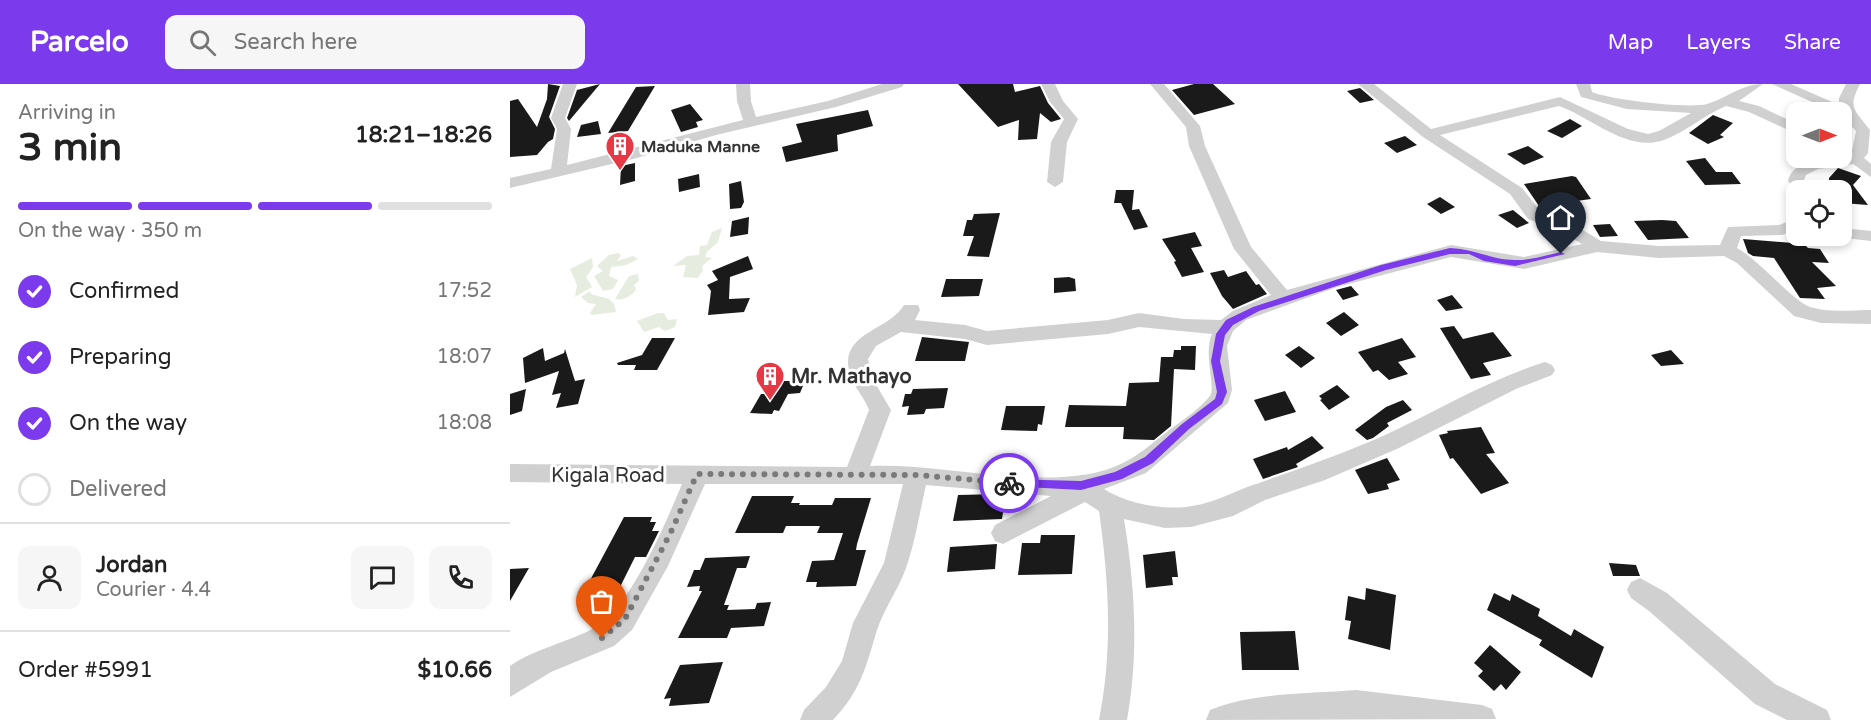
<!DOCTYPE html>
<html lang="en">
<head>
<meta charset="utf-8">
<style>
	body { margin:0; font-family:"Varela Round",sans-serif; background:#f6f6f6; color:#222; height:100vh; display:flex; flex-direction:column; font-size:22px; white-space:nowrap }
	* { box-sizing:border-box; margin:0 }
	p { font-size:20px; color:#767676 }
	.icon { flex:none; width:33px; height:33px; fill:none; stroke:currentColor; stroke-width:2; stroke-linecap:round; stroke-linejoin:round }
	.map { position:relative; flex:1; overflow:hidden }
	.panel { display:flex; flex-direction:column; background:#fff; width:510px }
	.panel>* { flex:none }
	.needle { width:39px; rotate:90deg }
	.buttons { position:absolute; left:1276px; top:18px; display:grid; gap:12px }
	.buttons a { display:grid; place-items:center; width:66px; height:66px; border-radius:12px; background:#fff; box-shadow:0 3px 9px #0003; font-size:30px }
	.pin { position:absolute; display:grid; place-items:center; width:51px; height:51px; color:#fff; margin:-62px -26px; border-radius:50% 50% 50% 0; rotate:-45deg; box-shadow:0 0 6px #0007 }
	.pin .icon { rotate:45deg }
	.courier { position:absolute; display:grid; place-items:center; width:60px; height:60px; margin:-30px; border:4px solid #7c3aed; border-radius:50%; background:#fff; color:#222; box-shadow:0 2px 8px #0007 }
	.head em { font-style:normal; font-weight:800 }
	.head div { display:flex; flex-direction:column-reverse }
	.head { display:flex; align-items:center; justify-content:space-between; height:102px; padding:0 18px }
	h1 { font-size:39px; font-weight:800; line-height:45px }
	.bar { display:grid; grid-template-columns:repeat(4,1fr); gap:9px 6px; align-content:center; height:72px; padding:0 18px }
	.bar i { height:8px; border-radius:4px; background:#e0e0e0 }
	.bar .current { background:#7c3aed }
	.bar p { grid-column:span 4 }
	.line { display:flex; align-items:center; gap:15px; padding:0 18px; border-top:2px solid #e0e0e0 }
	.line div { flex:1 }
	.round { display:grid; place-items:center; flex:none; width:63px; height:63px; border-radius:12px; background:#f6f6f6 }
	ol { padding:0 18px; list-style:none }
	li { display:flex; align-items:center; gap:18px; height:66px }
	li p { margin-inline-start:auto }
	li .icon { padding:6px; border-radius:50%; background:#7c3aed; color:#fff; stroke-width:4 }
	li:last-child { color:#767676 }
	li i { width:33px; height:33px; border:3px solid #e0e0e0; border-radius:50% }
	header { display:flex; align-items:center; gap:36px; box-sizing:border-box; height:84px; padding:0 30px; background:#7c3aed; color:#fff }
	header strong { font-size:28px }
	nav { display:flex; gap:33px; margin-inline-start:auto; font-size:21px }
	.search { width:420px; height:54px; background:#f6f6f6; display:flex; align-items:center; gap:15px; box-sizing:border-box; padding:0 21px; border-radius:12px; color:#767676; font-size:22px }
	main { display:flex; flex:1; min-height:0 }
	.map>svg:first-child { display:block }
</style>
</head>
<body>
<header>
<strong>Parcelo</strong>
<div class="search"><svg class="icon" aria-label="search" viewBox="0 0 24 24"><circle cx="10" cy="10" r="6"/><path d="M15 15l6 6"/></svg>Search here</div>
<nav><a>Map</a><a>Layers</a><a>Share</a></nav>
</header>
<main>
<section class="panel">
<div class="head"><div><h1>3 min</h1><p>Arriving in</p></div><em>18:21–18:26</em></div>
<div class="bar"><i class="current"></i><i class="current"></i><i class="current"></i><i></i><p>On the way · 350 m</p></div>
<ol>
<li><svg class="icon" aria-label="check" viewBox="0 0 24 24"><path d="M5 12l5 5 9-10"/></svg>Confirmed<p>17:52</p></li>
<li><svg class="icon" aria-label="check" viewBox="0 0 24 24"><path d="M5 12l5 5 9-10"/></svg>Preparing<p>18:07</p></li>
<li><svg class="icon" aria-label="check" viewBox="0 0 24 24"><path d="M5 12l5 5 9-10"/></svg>On the way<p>18:08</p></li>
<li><i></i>Delivered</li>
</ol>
<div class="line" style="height:108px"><a class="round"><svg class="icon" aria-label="person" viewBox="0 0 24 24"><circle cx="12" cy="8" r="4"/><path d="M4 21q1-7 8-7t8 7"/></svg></a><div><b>Jordan</b><p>Courier · 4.4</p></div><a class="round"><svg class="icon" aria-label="chat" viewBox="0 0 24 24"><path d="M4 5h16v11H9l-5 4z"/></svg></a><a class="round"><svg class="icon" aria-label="phone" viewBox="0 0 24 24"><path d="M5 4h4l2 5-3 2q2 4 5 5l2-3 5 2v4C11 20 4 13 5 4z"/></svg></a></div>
<div class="line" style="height:78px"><div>Order #5991</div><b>$10.66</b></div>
</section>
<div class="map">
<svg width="1361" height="636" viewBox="0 0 1361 636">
	<rect width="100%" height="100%" fill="#fff"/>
	<!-- green -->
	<path fill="#e6ecdf" d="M212,144L208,158L197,168L195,173L202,174L192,182L193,186L188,194L173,193L176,181L163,182L177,172L189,171L190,162L197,161L202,148Z
		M108,169L111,171L107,177L123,172L128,175L116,181L101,183L99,192L108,196L103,205L93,207L84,192L93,187L87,182L99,171Z
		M82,174L83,183L76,193L82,203L65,213L67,201L60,185Z
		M128,190L129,197L124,201L126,206C120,213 113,217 105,215L119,192Z
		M80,207L81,210L99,215L104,220L106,228L81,231L80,229L86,220L78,219L71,213Z
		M148,229H154L158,236L167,235L165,243L155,247L149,243L134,248L127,237Z"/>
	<!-- building -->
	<path fill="#1a1a1a" d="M38,0L50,2L39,33L45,45L43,55L38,58L27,71L0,73V17L8,15L27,43L37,15Z
		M90,0L59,37L57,34L67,6Z
		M448,0H503L505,8L530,2L538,19L551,35L541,38L530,29L527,55L508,56L509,36L488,43Z
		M684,0H703L725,20L684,31L662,6Z
		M145,2L118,47L98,49L126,3Z
		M850,4L864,16L850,19L837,7Z
		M180,20L193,36L186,38L188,43L171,48L161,26Z
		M358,26L363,42L327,51L328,67L276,78L272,63L292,58L286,40Z
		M1203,31L1223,39L1210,51L1214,53L1198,60L1179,49Z
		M1060,35L1072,42L1052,54L1037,47Z
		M88,37L91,50L67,53L71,41Z
		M895,52L907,61L887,69L874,59Z
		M1018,62L1034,73L1014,81L997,70Z
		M1195,74L1206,88H1222L1231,100L1195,101L1176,77Z
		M125,79V97L110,101L111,82Z
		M1328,84L1351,92L1343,101L1358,121L1332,119V106H1325L1319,98V94Z
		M189,90L190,103L169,108L168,95Z
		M1062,92L1066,93L1081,115L1029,122L1014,100Z
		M231,97L234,118L231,124L220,125L219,100Z
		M606,106H624L622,126L629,125L638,143L624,146L611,119H604Z
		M930,113L945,123L931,130L917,120Z
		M1003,126L1019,139L1007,144L988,131Z
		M490,129L479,173L457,172L464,152H453L457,136H462L464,130Z
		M239,133L238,150L220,153L222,137Z
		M1152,136L1166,137L1179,154L1138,156L1124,137Z
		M1100,140L1108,152L1090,153L1083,141Z
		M685,148L692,162L681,164L694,188L672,193L664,178L666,177L652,155Z
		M1233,155L1294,160L1298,164L1310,165L1319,179L1302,178L1326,202L1307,204L1315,215L1290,214L1264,174L1243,172L1238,169Z
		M238,172L243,185L220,193L219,215L240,214L234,228L198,231L201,207L197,201L208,196L202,187Z
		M714,186L718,193L736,187L746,201L749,200L757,210L723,225L712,212L700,189Z
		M559,193L565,195L566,207L544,209V194Z
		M436,195H473L469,212L431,213Z
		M841,202L849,211L833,216L826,206Z
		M942,211L953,224L936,227L927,216Z
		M834,228L849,241L831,252L816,239Z
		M944,242L953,255L983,248L1002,272L973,279L981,291L961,295L930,244Z
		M412,253L459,258L455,277H405Z
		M142,254H165L147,286H124L126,281H108L107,279L132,271Z
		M892,254L906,273L888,278L898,290L879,296L868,286L863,288L848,268Z
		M671,262H686L685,286L664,285L661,342L644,356L613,355L614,343H555L559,321L616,322L619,299L649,298L651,273H663L664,266H671Z
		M789,262L805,274L791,284L775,271Z
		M33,264L35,277L54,269L55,265L65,297L75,295L68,320L46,324L51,309L42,311L49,287L15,299L13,274Z
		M1161,266L1174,280L1151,282L1141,271Z
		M267,297H295L290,309L278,310L269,327L264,326L262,330L240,329L251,310H262Z
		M827,301L840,313L819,326L810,316L812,315L809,312Z
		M438,304L434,324L416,325L414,330L397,331L399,322L392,323L395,310H401L403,305Z
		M16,305L12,327L0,331V310Z
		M775,307L786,328L755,337L744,316Z
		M893,316L902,326L877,339L879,342L863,354L857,356L845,346L876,323Z
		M496,322H535L532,341L528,340L527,347L491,346Z
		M971,343L985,369L976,370L999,399L971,410L943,374L940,375L929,351L938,349L937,347Z
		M802,352L814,364L786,380L788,383L753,395L743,375L777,363L778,366Z
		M877,374L890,396L877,400L879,405L858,410L845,386Z
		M489,410L488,416H495L492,435L443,437L448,411Z
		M242,412H284L281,419H290L289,421H322L325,414H361L347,460L346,466H356L346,502L306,503L307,498H296L302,477L324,476L333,449H307L310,442H276L273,449H225Z
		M114,433H142L140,438H146L142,447H149L136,473H125L104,515H70Z
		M531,451H565L562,490L508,491L512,459H530Z
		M487,460L485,485L437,488L440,463Z
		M665,467L668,493H662L663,501L636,504L633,471Z
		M240,472L236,484H227L214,521H219L217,526L245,525L247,519L261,518L254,542L221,544L217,554H168L192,507H189L190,502L177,503L184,486H190L195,474Z
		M1099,479L1126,481L1130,492H1103Z
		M19,484L0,517V485Z
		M856,504L886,511L880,566L838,555L841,537L835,536L838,512L855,516Z
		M984,509L1000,517L1002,510L1030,525L1028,532L1061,552L1064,545L1094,563L1082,594L1029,561L1032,556L977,526Z
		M785,547L789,586H732L730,548Z
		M980,561L1011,588L996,606L991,600L984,607L968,592L973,587L964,579Z
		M213,578L199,619L159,622L161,614L154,615L170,581Z"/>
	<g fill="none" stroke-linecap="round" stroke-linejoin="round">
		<!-- minor -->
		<path fill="#d0d0d0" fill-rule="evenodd" d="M53,0H67L55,34L61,45L57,81L233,36L227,17L226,0H240L241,17L246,33L318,17L372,0H394L392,3L326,23L206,51L123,75L0,104V94L41,85L47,45L41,34Z
			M531,0H545L553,17L568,35L557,58L553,98L545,103L537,98L541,58L554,35L540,18Z
			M640,0H654L690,42L695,62L741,163L777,206L941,161L1014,173L1072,160L1046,145L1018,135L1000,110L913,53L848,0H864L921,45L1050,13L1118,45L1138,50L1149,47L1181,29L1117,25L1071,13L1066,0H1080L1082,8C1101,16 1178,25 1197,20C1217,14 1232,0 1253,0L1229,17L1249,22L1287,40V50L1239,28L1216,22C1194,31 1176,48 1154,56C1117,69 1081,33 1049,22L930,51L1012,104L1030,127L1058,137L1091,157L1149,162L1210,161L1218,143L1269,141L1287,134V146L1272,151L1231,152L1227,164C1249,176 1282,216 1300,223C1318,229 1342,226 1361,226V240L1311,239L1284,232L1227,179L1214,172L1149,174L1087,168L1014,185L941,173L827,203L736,236L723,247L717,262L722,306L718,319L636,389L594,405C617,420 655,427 682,422C705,419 724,407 746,400C789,385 832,370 873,352C927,327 978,296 1035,278L1042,281L1045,286L1042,291L1006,305L889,364L815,396L755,416L723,432L681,443L655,444L614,435C625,503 629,568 617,636H589C603,566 599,498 589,427L575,418L493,460L485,457L481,449L485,441L541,412L416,401C410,427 406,453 398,478C391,502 375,522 367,546C356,582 351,607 323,636H290L294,626L316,603L332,577L343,539L374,479L393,400H195L158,482L122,546L104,562L41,588L0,613V582C26,564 57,559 84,544C120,525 156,438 172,400L0,398V380L337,383L359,326C355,314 345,305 341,293C325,249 378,248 394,221H408L410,226L405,236L455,241L477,247L598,236L629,229L674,235L711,236L723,227L761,211L724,165L679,62L676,43ZM629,243L702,250C693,269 706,303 700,312C690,325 671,337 658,347C644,358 629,371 613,379C547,412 435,378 360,382L381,326L362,294L358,275L366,262L391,248L455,255L477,261L598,250Z
			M1262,0H1281L1329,21V14L1336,0H1350C1337,25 1345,26 1360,46L1358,69L1354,74L1361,80V93L1343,80L1308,85L1296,91L1294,96L1298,106H1287V110L1284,109L1278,96C1286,72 1322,73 1341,71L1346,47L1332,32V28H1324Z
			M1332,144L1361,147V157L1326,153L1332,152Z
			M1130,494L1157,509L1265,600L1317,626L1321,636H1277L1245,620L1139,527L1121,514L1117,506L1121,498Z
			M846,606L972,621L982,625L986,635L696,636L700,626C744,608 799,610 846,606Z"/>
	</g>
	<!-- route -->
	<path fill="#7c3aed" d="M940,164C965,165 982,176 1005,176C1019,177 1036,171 1051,168L1055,170L1005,182L974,177L959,170H940L876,186L749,227L723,241L715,251L710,277L717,308L712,320L679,345L643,379L612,395L571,406L495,402V396L499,395L571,397L605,388L635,373L672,340L705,315L707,308L701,277L706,250L716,236L743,223L871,181Z"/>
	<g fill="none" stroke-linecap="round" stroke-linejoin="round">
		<!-- done -->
		<path stroke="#7a7a7a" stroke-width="6" stroke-dasharray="0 10.8" d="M92,554L115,535L160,450L187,390L407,391L499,399"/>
	</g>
	<!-- icons -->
	<defs>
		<g id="building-pin" transform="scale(1.5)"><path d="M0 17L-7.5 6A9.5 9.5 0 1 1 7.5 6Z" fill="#e63946" stroke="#fff"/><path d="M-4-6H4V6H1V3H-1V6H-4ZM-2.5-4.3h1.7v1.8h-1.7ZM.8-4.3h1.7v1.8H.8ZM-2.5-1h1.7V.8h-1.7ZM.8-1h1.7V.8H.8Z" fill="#fff"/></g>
	</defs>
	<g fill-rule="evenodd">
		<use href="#building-pin" x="110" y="62"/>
		<use href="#building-pin" x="260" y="292"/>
	</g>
	<g text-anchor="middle" stroke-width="6" stroke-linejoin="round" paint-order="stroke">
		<!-- far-poi labels -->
		<g font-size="16" font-weight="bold" fill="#333" stroke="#fff" text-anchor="start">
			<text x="131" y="68">Maduka Manne</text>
		</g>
		<!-- poi labels -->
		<g font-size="20" font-weight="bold" fill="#333" stroke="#fff" text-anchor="start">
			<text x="281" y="299">Mr. Mathayo</text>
		</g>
		<!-- street labels -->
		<g font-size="20" fill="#333" stroke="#fff">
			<text x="98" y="398">Kigala Road</text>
		</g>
	</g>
</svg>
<div class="buttons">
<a><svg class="needle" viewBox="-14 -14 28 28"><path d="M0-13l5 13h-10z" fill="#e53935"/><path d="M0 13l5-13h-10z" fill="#767676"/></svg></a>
<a><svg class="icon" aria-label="locate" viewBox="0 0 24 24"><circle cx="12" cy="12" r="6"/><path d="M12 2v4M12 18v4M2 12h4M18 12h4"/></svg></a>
</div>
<div class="pin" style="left:92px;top:554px;background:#ea580c"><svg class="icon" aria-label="bag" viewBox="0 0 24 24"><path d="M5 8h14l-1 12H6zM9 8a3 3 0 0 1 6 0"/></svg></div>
<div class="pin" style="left:1051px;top:170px;background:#1f2937"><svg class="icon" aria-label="home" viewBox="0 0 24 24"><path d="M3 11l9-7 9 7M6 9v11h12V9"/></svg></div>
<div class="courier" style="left:499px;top:399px"><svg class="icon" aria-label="bike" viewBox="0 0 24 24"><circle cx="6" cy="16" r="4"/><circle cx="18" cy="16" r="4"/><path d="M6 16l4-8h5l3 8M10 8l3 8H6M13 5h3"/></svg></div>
</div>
</main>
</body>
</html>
